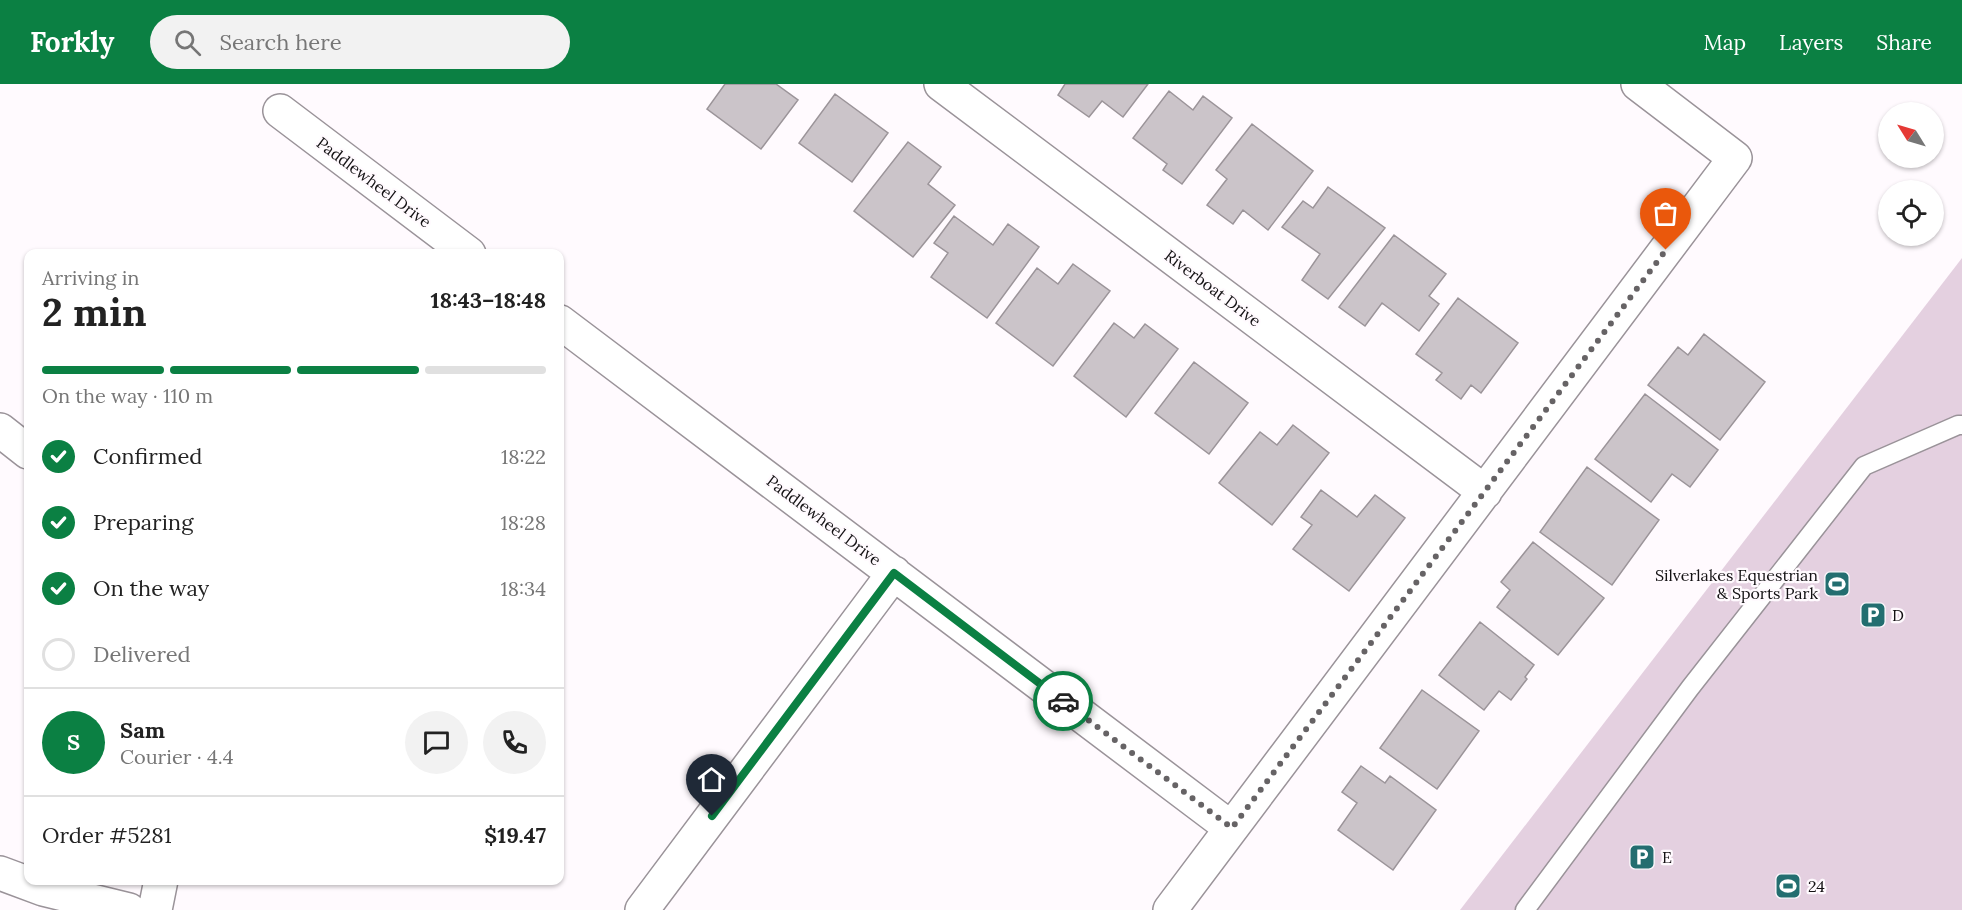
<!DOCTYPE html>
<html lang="en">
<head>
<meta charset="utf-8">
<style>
	body { margin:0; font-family:Lora,serif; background:#f2f2f2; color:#222; height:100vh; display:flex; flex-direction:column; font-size:22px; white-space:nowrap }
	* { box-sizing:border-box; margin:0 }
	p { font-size:20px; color:#767676 }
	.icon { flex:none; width:33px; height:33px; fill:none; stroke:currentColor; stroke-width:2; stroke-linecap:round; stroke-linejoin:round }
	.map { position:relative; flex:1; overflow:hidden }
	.sheet { position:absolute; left:24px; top:165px; width:540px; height:636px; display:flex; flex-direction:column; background:#fff; border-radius:12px; box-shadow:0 2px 4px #0004 }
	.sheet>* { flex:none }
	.needle { width:39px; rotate:307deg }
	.fabs { position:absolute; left:1878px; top:18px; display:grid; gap:12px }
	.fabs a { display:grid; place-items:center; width:66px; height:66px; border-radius:50%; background:#fff; box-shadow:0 2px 4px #0004; font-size:30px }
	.pin { position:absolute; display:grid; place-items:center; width:51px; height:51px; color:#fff; margin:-62px -26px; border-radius:50% 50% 50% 0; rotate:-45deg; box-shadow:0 0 6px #0007 }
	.pin .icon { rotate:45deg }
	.courier { position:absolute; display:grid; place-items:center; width:60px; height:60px; margin:-30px; border:4px solid #0b8043; border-radius:50%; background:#fff; color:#222; box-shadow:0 2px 8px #0007 }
	.overview em { font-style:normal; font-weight:800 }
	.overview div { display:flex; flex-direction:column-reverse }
	.overview { display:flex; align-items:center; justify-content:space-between; height:102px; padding:0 18px }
	h1 { font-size:39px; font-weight:800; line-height:45px }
	.bar { display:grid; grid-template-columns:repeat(4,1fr); gap:9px 6px; align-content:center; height:72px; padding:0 18px }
	.bar i { height:8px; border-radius:4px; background:#e0e0e0 }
	.bar .selected { background:#0b8043 }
	.bar p { grid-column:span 4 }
	.line { display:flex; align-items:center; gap:15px; padding:0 18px; border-top:2px solid #e0e0e0 }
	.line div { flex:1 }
	.round { display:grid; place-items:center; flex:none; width:63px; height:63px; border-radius:32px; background:#f2f2f2 }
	ol { padding:0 18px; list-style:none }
	li { display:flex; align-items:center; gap:18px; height:66px }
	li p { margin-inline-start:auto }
	li .icon { padding:6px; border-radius:50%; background:#0b8043; color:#fff; stroke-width:4 }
	li:last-child { color:#767676 }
	li i { width:33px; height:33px; border:3px solid #e0e0e0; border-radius:50% }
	header { display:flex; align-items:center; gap:36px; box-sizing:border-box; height:84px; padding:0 30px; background:#0b8043; color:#fff }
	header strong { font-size:28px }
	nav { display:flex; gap:33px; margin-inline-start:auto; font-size:21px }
	.search { width:420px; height:54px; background:#f2f2f2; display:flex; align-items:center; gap:15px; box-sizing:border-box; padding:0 21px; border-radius:33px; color:#767676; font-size:22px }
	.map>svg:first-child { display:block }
</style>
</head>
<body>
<header>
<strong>Forkly</strong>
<div class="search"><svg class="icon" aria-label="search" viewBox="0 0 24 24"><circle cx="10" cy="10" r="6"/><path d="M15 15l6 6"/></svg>Search here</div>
<nav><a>Map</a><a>Layers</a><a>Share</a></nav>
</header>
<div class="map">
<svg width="1962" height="826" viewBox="0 0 1962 826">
	<rect width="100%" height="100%" fill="#fffafe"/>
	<!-- green -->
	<path fill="#e4d0e0" d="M1962,174V826H1460Z"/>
	<!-- building -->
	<path fill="#cbc4c9" stroke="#9b9499" stroke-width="1.5" d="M725,0H776L798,16L761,65L707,25Z
		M1065,0H1148L1123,33L1102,17L1089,33L1058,11Z
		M1169,7L1193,26L1203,12L1232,34L1182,100L1163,86L1167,80L1133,54Z
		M835,10L888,49L852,98L799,59Z
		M1252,40L1313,87L1268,146L1243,126L1233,140L1207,121L1227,95L1216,86Z
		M908,58L941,83L928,100L955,121L913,173L854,127Z
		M1328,103L1385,144L1328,215L1302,196L1320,170L1282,143L1303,117L1313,124Z
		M954,132L993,161L1008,140L1039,163L987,234L931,193L948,169L934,159Z
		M1394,151L1446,190L1429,212L1439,220L1419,247L1382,219L1365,242L1339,223Z
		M1073,180L1110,207L1053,282L996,239L1037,184L1058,200Z
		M1458,214L1518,259L1481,309L1471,301L1461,315L1436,296L1442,289L1416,270Z
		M1114,239L1134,254L1145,240L1178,265L1126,333L1074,292Z
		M1704,250L1765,298L1720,356L1648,301L1678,263L1688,271Z
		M1194,278L1248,319L1209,370L1155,329Z
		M1645,310L1718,366L1690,403L1672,390L1651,418L1595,375Z
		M1293,341L1329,369L1272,441L1219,399L1260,348L1277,361Z
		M1587,383L1659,436L1612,501L1540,448Z
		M1321,406L1357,433L1375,411L1405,434L1349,507L1293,465L1312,441L1301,433Z
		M1533,458L1604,514L1558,571L1497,523L1510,506L1501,498Z
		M1480,538L1534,581L1525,593L1527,595L1511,616L1499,607L1484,626L1439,591Z
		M1422,606L1479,647L1437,705L1380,664Z
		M1361,682L1385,699L1390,692L1436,726L1393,786L1338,746L1357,719L1342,708Z"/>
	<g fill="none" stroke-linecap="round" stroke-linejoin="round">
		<!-- service casing -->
		<g stroke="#9a9399" stroke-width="21">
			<path id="service" d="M1525,826L1690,604L1864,382L1958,341H1962"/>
		</g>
		<!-- minor casing -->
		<g stroke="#9a9399" stroke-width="36">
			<path id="minor" d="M941,0L1485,408
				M280,27L469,170
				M560,238L1231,744
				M0,346L28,368
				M0,789L43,805L129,826
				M155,826L161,796
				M642,826L894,489
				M1170,826L1735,74L1638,0"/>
		</g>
		<!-- service -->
		<use href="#service" stroke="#fff" stroke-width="18"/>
		<!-- minor -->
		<use href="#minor" stroke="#fff" stroke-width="33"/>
	</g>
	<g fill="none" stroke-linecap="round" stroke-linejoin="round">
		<!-- done -->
		<path stroke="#666365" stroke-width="6" stroke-dasharray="0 10.8" d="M1063,617L1232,744L1666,166"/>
		<!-- route -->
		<path stroke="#0b8043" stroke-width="8" d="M712,732L894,489L1063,617"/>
	</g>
	<!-- icons -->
	<defs>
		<g id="stadium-square" transform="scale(1.35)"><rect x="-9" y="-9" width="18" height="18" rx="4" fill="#236e70" stroke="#fffafe"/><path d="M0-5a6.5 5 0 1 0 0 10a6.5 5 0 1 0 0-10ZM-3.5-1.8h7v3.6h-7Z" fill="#fff"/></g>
		<g id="parking-square" transform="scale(1.35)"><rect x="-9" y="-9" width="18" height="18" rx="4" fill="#236e70" stroke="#fffafe"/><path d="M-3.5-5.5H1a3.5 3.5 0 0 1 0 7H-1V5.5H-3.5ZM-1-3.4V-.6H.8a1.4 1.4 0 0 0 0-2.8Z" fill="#fff"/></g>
	</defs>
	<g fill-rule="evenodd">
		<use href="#stadium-square" x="1837" y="500"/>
		<use href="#parking-square" x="1873" y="531"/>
		<use href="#parking-square" x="1642" y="773"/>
		<use href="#stadium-square" x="1788" y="802"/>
	</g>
	<g text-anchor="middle" stroke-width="4.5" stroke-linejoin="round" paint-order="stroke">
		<!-- street labels -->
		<g font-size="16" fill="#131113" stroke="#fffafe">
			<text transform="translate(374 98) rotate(37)" y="6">Paddlewheel Drive</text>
			<text transform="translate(1213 204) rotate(37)" y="6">Riverboat Drive</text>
			<text transform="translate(824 436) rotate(37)" y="6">Paddlewheel Drive</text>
		</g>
		<!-- poi labels -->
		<g font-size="16" fill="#131113" stroke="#fffafe" text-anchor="start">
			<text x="1818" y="497" text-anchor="end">Silverlakes Equestrian<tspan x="1818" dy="18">&amp; Sports Park</tspan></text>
			<text x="1892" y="537">D</text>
			<text x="1662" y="779">E</text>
			<text x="1808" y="808">24</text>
		</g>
	</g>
</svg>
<div class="fabs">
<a><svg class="needle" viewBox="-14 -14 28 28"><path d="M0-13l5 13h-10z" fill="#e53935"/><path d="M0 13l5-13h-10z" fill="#767676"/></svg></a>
<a><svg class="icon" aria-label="locate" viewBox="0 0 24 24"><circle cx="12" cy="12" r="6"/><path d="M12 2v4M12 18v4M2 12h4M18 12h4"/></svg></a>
</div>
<div class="pin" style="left:1666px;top:166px;background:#ea580c"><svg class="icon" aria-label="bag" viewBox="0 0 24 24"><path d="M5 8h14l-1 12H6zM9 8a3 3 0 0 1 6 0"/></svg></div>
<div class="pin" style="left:712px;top:732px;background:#1f2937"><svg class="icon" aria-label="home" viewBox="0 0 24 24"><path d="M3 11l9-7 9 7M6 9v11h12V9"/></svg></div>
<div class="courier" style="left:1063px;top:617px"><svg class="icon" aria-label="car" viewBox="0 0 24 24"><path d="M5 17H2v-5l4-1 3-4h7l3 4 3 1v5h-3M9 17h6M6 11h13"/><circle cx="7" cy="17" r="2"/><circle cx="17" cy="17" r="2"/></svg></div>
<section class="sheet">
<div class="overview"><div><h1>2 min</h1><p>Arriving in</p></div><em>18:43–18:48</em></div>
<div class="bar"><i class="selected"></i><i class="selected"></i><i class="selected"></i><i></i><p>On the way · 110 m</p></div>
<ol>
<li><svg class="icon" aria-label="check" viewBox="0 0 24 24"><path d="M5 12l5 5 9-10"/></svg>Confirmed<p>18:22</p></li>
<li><svg class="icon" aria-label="check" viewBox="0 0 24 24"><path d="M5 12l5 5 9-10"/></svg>Preparing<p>18:28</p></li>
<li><svg class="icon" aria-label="check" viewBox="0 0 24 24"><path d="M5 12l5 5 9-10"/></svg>On the way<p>18:34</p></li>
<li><i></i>Delivered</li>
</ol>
<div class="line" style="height:108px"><b class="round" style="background:#0b8043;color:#fff">S</b><div><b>Sam</b><p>Courier · 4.4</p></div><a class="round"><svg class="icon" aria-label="chat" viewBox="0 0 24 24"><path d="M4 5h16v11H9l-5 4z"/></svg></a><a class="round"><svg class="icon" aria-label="phone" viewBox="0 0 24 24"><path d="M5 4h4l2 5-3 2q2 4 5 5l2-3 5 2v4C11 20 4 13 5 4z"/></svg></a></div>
<div class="line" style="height:78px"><div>Order #5281</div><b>$19.47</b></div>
</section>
</div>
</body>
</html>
